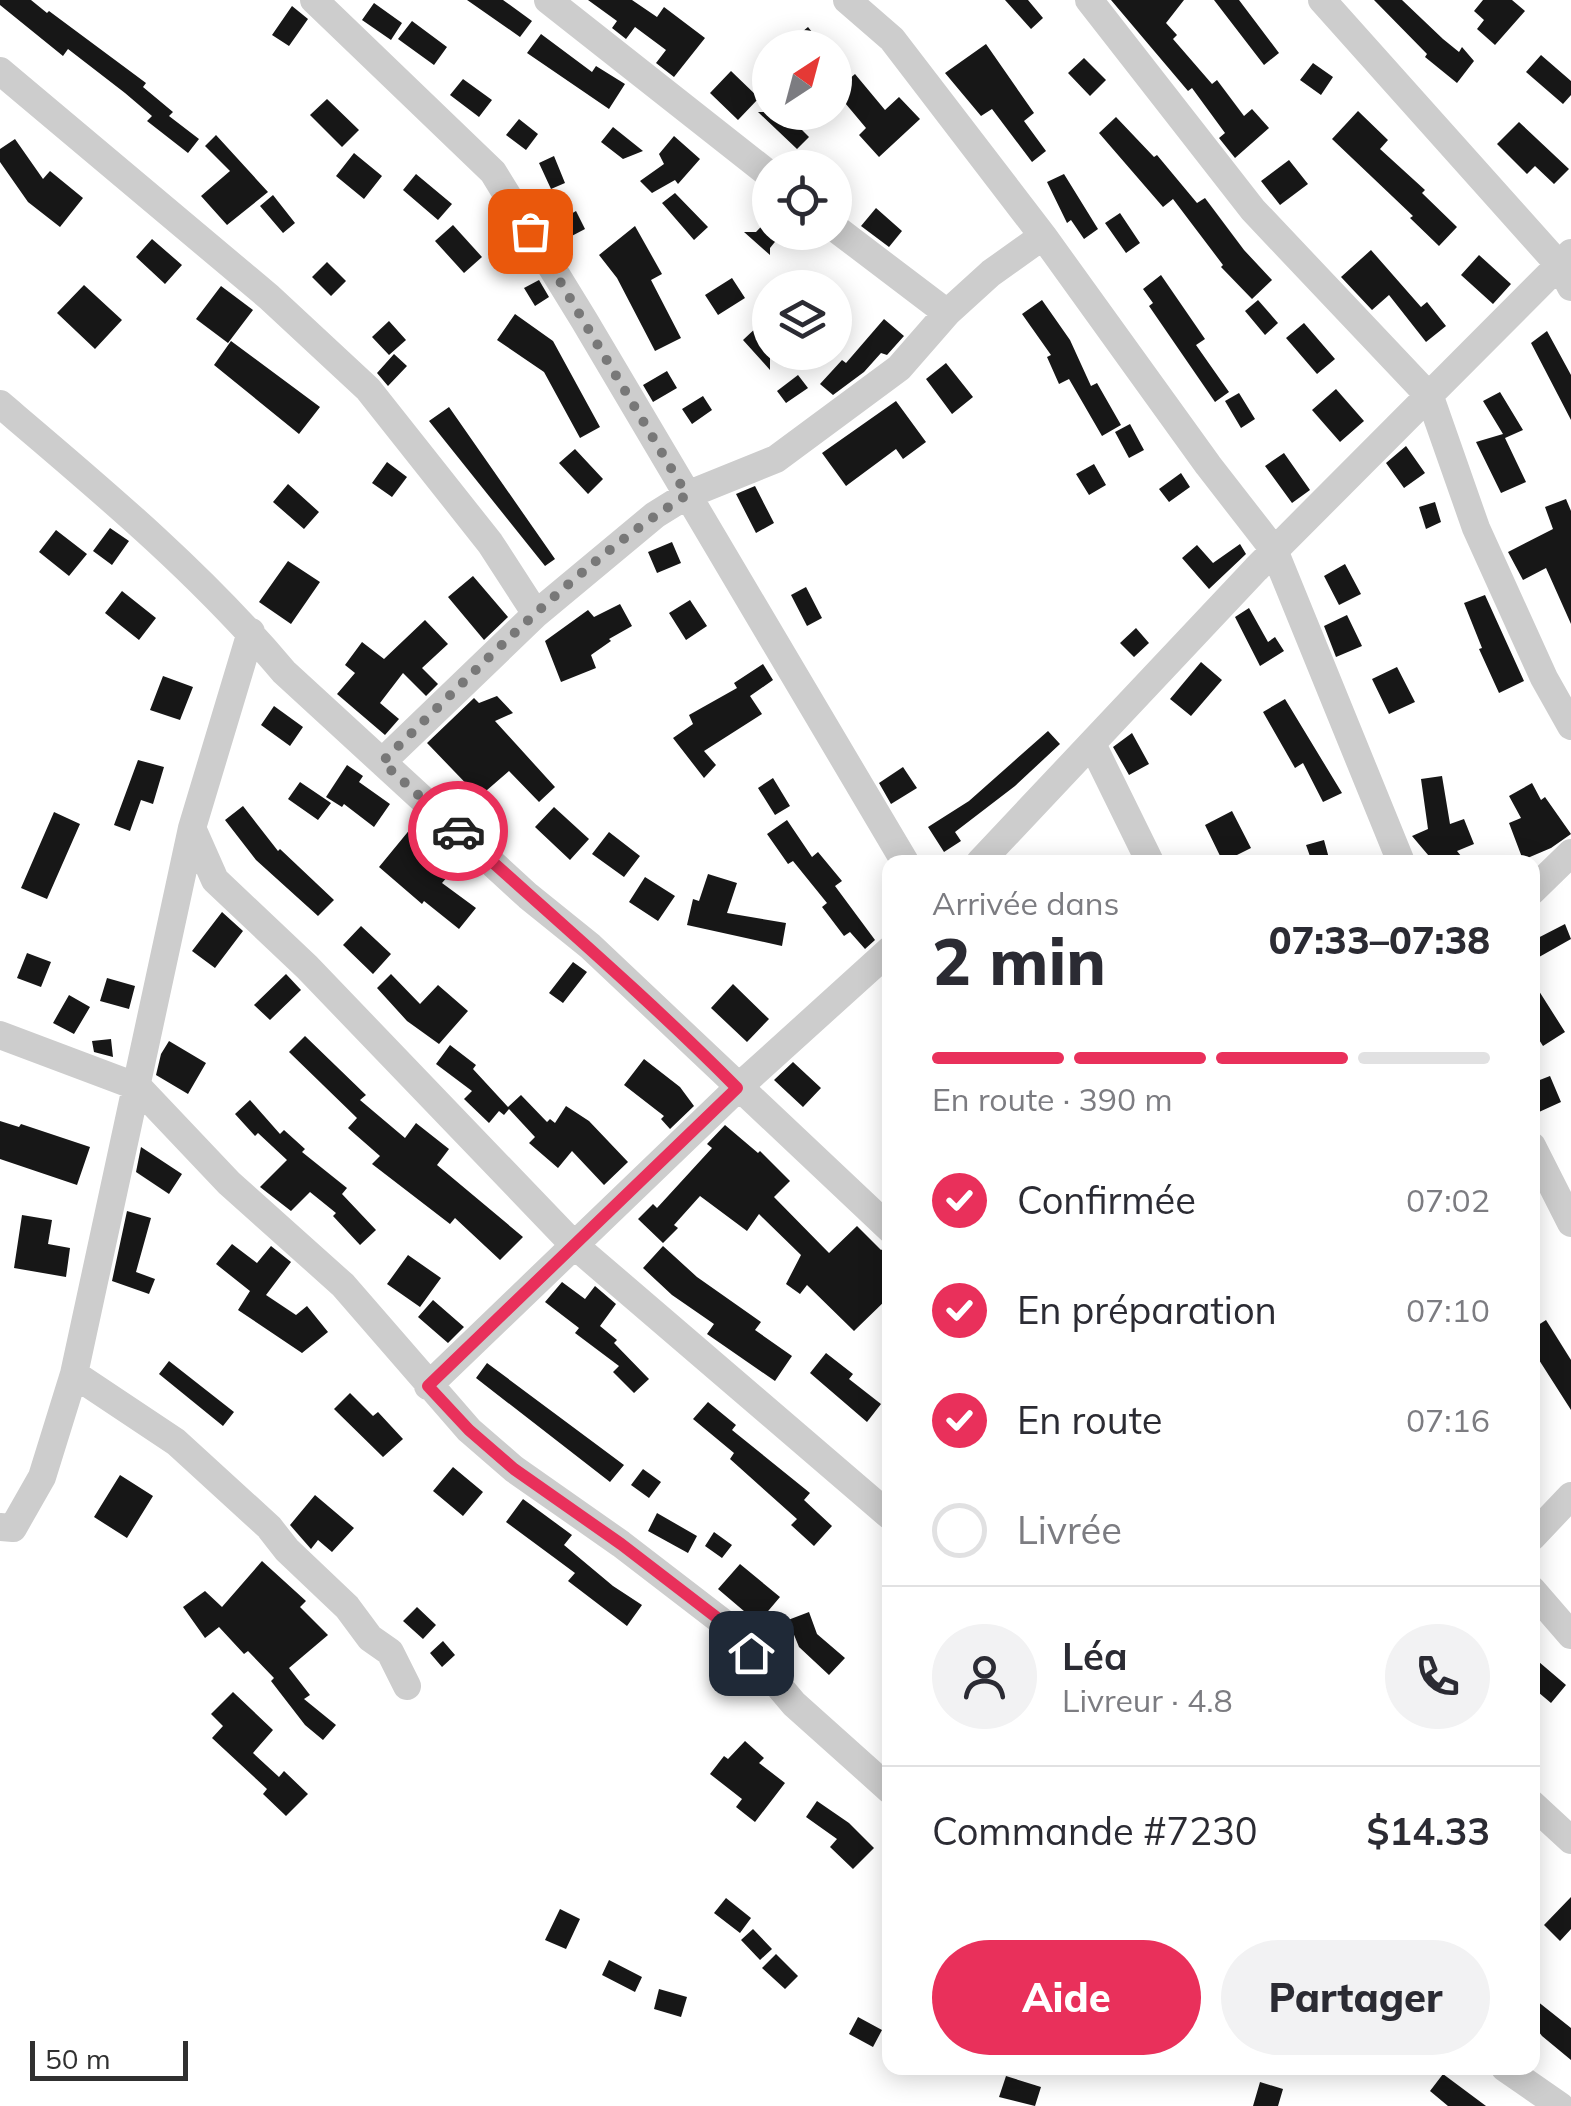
<!DOCTYPE html>
<html lang="fr">
<head>
<meta charset="utf-8">
<style>
	body { margin:0; font-family:Mulish,sans-serif; background:#f2f2f3; color:#2b2b33; height:100vh; display:flex; flex-direction:column; font-size:38px; white-space:nowrap }
	* { box-sizing:border-box; margin:0 }
	p { font-size:32px; color:#7c7c81 }
	.icon { flex:none; width:55px; height:55px; fill:none; stroke:currentColor; stroke-width:2; stroke-linecap:round; stroke-linejoin:round }
	.map { position:relative; flex:1; overflow:hidden }
	.side { position:absolute; left:882px; top:855px; width:658px; height:1220px; display:flex; flex-direction:column; background:#fff; border-radius:20px; box-shadow:0 5px 25px #0003 }
	.side>* { flex:none }
	.needle { width:65px; rotate:36deg }
	.buttons { position:absolute; left:752px; top:30px; display:grid; gap:20px }
	.buttons a { display:grid; place-items:center; width:100px; height:100px; border-radius:50%; background:#fff; box-shadow:0 5px 25px #0003; font-size:50px }
	.scale { position:absolute; left:30px; bottom:25px; width:158px; box-sizing:border-box; padding-left:10px; border:5px solid #303030; border-top:0; font-size:28px; line-height:35px; white-space:nowrap; color:#303030; -webkit-text-stroke:8px #fff; paint-order:stroke }
	.pin { position:absolute; display:grid; place-items:center; width:85px; height:85px; color:#fff; margin:-42px; border-radius:20px; box-shadow:0 5px 15px #0006 }
	.courier { position:absolute; display:grid; place-items:center; width:100px; height:100px; margin:-50px; border:8px solid #e9305b; border-radius:50%; background:#fff; color:#222; box-shadow:0 2px 12px #0007 }
	.headline em { font-style:normal; font-weight:800 }
	.headline div { display:flex; flex-direction:column-reverse }
	.headline { display:flex; align-items:center; justify-content:space-between; height:170px; padding:0 50px }
	h1 { font-size:65px; font-weight:800; line-height:75px }
	.bar { display:grid; grid-template-columns:repeat(4,1fr); gap:15px 10px; align-content:center; height:120px; padding:0 50px }
	.bar i { height:12px; border-radius:8px; background:#e1e1e2 }
	.bar .on { background:#e9305b }
	.bar p { grid-column:span 4 }
	.line { display:flex; align-items:center; gap:25px; padding:0 50px; border-top:2px solid #e1e1e2 }
	.line div { flex:1 }
	.round { display:grid; place-items:center; flex:none; width:105px; height:105px; border-radius:52px; background:#f2f2f3 }
	ol { padding:0 50px; list-style:none }
	li { display:flex; align-items:center; gap:30px; height:110px }
	li p { margin-inline-start:auto }
	li .icon { padding:10px; border-radius:50%; background:#e9305b; color:#fff; stroke-width:4 }
	li:last-child { color:#7c7c81 }
	li i { width:55px; height:55px; border:5px solid #e1e1e2; border-radius:50% }
	.cta { display:flex; gap:20px; margin-top:auto; padding:20px 50px }
	.cta a { flex:1; height:115px; border-radius:60px; background:#e9305b; color:#fff; font-size:40px; font-weight:800; line-height:115px; text-align:center }
	.cta a+a { background:#f2f2f3; color:#2b2b33 }
	.map>svg:first-child { display:block }
</style>
</head>
<body>
<div class="map">
<svg width="1571" height="2106" viewBox="0 0 1571 2106">
	<rect width="100%" height="100%" fill="#fff"/>
	<!-- building -->
	<path fill="#171717" d="M0,0H31L47,13L49,11L146,83L143,87L173,112L169,116L199,139L188,153L147,121L152,116L125,93L68,49L63,56L0,5Z
		M467,0H503L532,21L520,37Z
		M588,0H632L657,17L664,7L705,38L674,77L656,63L666,50L635,27L626,39L612,28L617,21Z
		M1005,0H1028L1043,18L1031,29Z
		M1111,0H1184L1166,23L1177,35L1173,39L1212,84L1217,80L1244,116L1252,109L1269,128L1235,158L1219,138L1225,133L1192,88L1188,91Z
		M1214,0H1239L1279,53L1264,65Z
		M1374,0H1402L1443,39L1459,52L1462,47L1474,61L1457,83L1425,57L1427,54Z
		M1483,0H1512L1525,11L1495,45L1477,29L1484,20L1474,11Z
		M374,3L402,23L391,40L362,20Z
		M292,6L308,19L289,46L272,35Z
		M412,21L447,47L434,65L398,39Z
		M808,27L825,48H783Z
		M541,34L592,72L596,66L625,84L609,109L527,53Z
		M986,44L1034,113L1024,121L1046,151L1032,162L992,109L981,116L945,73Z
		M1541,55L1571,81V95L1563,104L1526,72Z
		M1084,58L1106,80L1090,96L1068,73Z
		M1313,63L1333,77L1321,95L1300,80Z
		M731,71L759,98L738,120L710,93Z
		M855,74L885,110L899,97L920,119L879,157L859,135L866,128L835,91Z
		M463,79L492,100L479,117L450,95Z
		M327,99L359,130L342,147L310,115Z
		M1358,111L1388,140L1380,149L1425,190L1422,193L1457,227L1439,246L1410,218L1413,216L1332,139Z
		M758,112H784L809,137L797,149Z
		M1116,117L1154,157L1157,155L1197,203L1205,198L1244,250L1272,280L1252,299L1221,267L1223,265L1173,199L1163,207L1099,133Z
		M519,119L538,134L526,150L506,135Z
		M1519,122L1569,169L1554,184L1535,166L1527,174L1497,144Z
		M613,127L643,151L623,159L601,142Z
		M216,135L268,192L227,225L201,196L230,171L205,146Z
		M674,136L700,159L678,184L675,180L652,193L640,181L664,164L659,154Z
		M15,139L43,179L50,171L83,198L60,227L28,202L0,162V149Z
		M354,153L382,176L364,199L336,176Z
		M554,156L565,183L551,189L539,163Z
		M1289,160L1308,184L1280,205L1261,181Z
		M416,174L452,204L438,220L403,190Z
		M1064,174L1098,229L1084,239L1071,220L1067,223L1047,182Z
		M675,193L708,227L694,240L662,203Z
		M273,195L295,223L283,233L260,206Z
		M876,208L902,231L889,247L861,226Z
		M576,211L585,229L566,239L557,222Z
		M1120,213L1140,243L1126,253L1105,223Z
		M770,217V232H783L770,248V255L744,232H756Z
		M453,225L482,257L464,273L435,241Z
		M635,226L662,274L651,280L681,338L655,351L617,278L599,255Z
		M152,239L182,265L165,284L136,257Z
		M1371,250L1421,307L1427,302L1446,326L1426,342L1389,295L1372,310L1341,277Z
		M1479,255L1511,284L1493,304L1461,275Z
		M327,262L346,281L331,296L312,277Z
		M1161,275L1205,339L1196,345L1229,392L1215,402L1149,306L1153,303L1143,289Z
		M732,278L745,298L718,315L705,295Z
		M539,280L549,297L535,306L524,288Z
		M84,285L122,320L95,349L57,313Z
		M221,286L253,310L228,343L196,319Z
		M1042,300L1070,340L1091,386L1097,383L1121,425L1102,436L1069,379L1059,384L1047,357L1051,355L1022,314Z
		M1258,300L1278,323L1265,335L1245,311Z
		M515,314L553,341L600,427L580,438L544,372L497,340Z
		M884,319L904,336L887,355L881,353L864,372L833,395L820,384L842,360L846,363Z
		M389,321L406,340L389,355L372,337Z
		M1304,323L1335,359L1317,374L1286,338Z
		M759,325L770,338V370L743,340Z
		M1547,331L1571,375V420L1531,343Z
		M231,341L320,407L299,434L214,365Z
		M394,354L407,366L388,386L377,373Z
		M946,363L973,397L952,414L926,379Z
		M667,371L677,388L653,402L643,385Z
		M798,375L808,388L786,403L777,391Z
		M1336,389L1364,421L1340,442L1312,410Z
		M1500,392L1523,430L1505,438L1526,482L1501,493L1476,442L1503,434L1483,401Z
		M1239,393L1255,419L1241,428L1225,401Z
		M703,396L712,410L692,424L682,409Z
		M896,401L926,442L903,459L896,449L846,486L822,453Z
		M449,407L555,559L545,566L429,421Z
		M1130,424L1144,450L1129,458L1115,432Z
		M1406,446L1425,473L1404,488L1386,463Z
		M575,449L603,479L588,494L559,463Z
		M1284,453L1310,490L1292,503L1265,466Z
		M387,462L407,477L392,497L372,483Z
		M1094,464L1106,485L1089,495L1076,474Z
		M1181,473L1190,487L1169,502L1159,489Z
		M288,484L319,512L304,529L273,502Z
		M755,486L774,523L756,533L736,494Z
		M1566,499L1571,511V624L1546,568L1523,580L1508,552L1553,529L1545,507Z
		M1435,502L1441,522L1426,529L1419,507Z
		M110,528L129,541L112,565L93,551Z
		M56,530L87,554L69,576L39,552Z
		M672,542L681,563L657,573L648,552Z
		M1240,544L1246,554L1209,589L1182,558L1197,545L1213,563Z
		M288,561L320,582L291,624L259,602Z
		M1345,564L1361,594L1339,605L1324,576Z
		M473,576L508,617L484,640L448,597Z
		M806,587L822,618L807,626L791,595Z
		M122,591L156,618L139,640L105,613Z
		M1485,595L1524,681L1499,693L1479,649L1482,648L1464,603Z
		M690,600L707,626L686,640L669,613Z
		M620,604L632,626L609,639L611,641L591,655L596,668L561,682L545,641L588,610L594,617Z
		M1249,608L1268,642L1275,637L1284,651L1260,666L1235,617Z
		M1347,615L1362,646L1336,657L1324,626Z
		M425,620L448,644L422,668L438,684L426,696L403,673L380,703L399,719L385,735L337,694L355,673L345,665L362,642L384,659Z
		M1136,628L1149,643L1134,657L1120,643Z
		M1201,662L1222,680L1191,716L1170,699Z
		M763,664L773,680L750,696L762,714L704,751L716,765L704,778L673,738L693,724L689,715L737,688L734,683Z
		M1397,667L1415,702L1389,714L1372,679Z
		M163,676L193,687L180,720L150,710Z
		M497,696L513,713L495,721L555,787L539,802L509,771L479,797L427,743L474,698L479,703Z
		M1285,699L1342,793L1323,802L1303,763L1295,768L1263,712Z
		M274,706L303,727L290,746L261,725Z
		M1048,731L1060,744L1015,786L955,832L961,841L944,852L928,827L969,801Z
		M1132,733L1149,764L1129,775L1113,747Z
		M138,760L164,767L153,804L141,800L130,831L114,825Z
		M347,765L363,776L359,782L390,804L374,827L344,804L342,807L326,797Z
		M903,767L917,788L891,804L879,783Z
		M1442,776L1450,824L1464,819L1474,844L1457,851L1466,862H1434L1412,836L1428,829L1421,779Z
		M773,778L790,806L775,815L758,788Z
		M300,782L331,803L318,820L288,799Z
		M1532,783L1541,800L1545,797L1571,834L1551,848L1523,860L1509,823L1521,818L1509,796Z
		M243,806L278,851L280,849L334,900L318,916L256,860L225,820Z
		M554,807L589,839L570,860L535,827Z
		M1232,811L1251,848L1223,862L1205,825Z
		M54,812L80,824L47,899L21,888Z
		M787,820L812,857L818,852L842,881L835,886L875,940L865,949L850,932L844,936L822,907L827,903L793,861L788,864L767,834Z
		M416,822L462,860L442,883L476,908L459,929L424,901L422,904L379,867Z
		M609,832L640,856L624,877L592,854Z
		M1324,840L1330,862H1312L1306,845Z
		M708,874L737,883L727,913L786,923L782,946L687,925L693,899L699,901Z
		M645,877L675,896L658,921L629,902Z
		M222,912L243,931L215,968L192,951Z
		M1565,924L1571,939L1532,961V941Z
		M361,926L391,954L373,974L343,945Z
		M27,953L51,962L41,987L17,978Z
		M573,962L587,972L563,1003L549,993Z
		M286,974L301,990L270,1020L254,1005Z
		M391,974L420,1004L438,985L468,1011L439,1044L407,1021L377,988Z
		M107,978L135,986L129,1009L100,1001Z
		M1532,980L1565,1032L1543,1046L1532,1029Z
		M733,984L769,1019L747,1042L711,1008Z
		M69,995L90,1007L74,1034L53,1023Z
		M305,1036L366,1095L360,1100L405,1138L416,1123L449,1149L437,1165L523,1237L500,1260L455,1218L450,1224L372,1164L380,1156L348,1128L357,1118L289,1052Z
		M111,1039L113,1057L94,1052L92,1041Z
		M169,1041L206,1063L188,1094L156,1075L161,1054Z
		M450,1045L476,1065L473,1069L508,1107L521,1095L547,1122L550,1119L555,1123L566,1106L589,1121L628,1162L604,1185L572,1151L558,1168L529,1143L535,1137L509,1109L504,1115L499,1111L489,1123L464,1099L472,1091L436,1064Z
		M644,1059L680,1087L694,1106L670,1129L661,1119L664,1116L624,1085Z
		M793,1062L821,1088L803,1107L774,1080Z
		M1550,1076L1561,1102L1539,1112L1532,1098V1083Z
		M250,1100L280,1134L284,1130L305,1149L302,1152L347,1188L342,1194L376,1230L360,1245L333,1216L336,1213L310,1192L291,1211L260,1187L287,1160L258,1133L255,1136L235,1114Z
		M0,1121L19,1127L21,1124L90,1147L77,1185L0,1159Z
		M725,1125L758,1153L760,1151L790,1181L774,1197L829,1253L857,1226L881,1250L890,1246V1296L854,1331L807,1285L800,1294L786,1284L801,1255L759,1214L747,1231L700,1196L674,1225L678,1228L663,1243L638,1219L653,1204L657,1208L712,1148L707,1144Z
		M141,1147L182,1174L169,1194L136,1172Z
		M127,1211L151,1218L136,1272L155,1279L149,1294L112,1281Z
		M22,1215L52,1220L48,1244L70,1248L66,1277L14,1268Z
		M232,1244L257,1263L271,1246L291,1262L266,1295L296,1315L307,1306L328,1332L302,1353L238,1310L250,1291L216,1264Z
		M663,1246L697,1277L761,1322L755,1330L792,1356L775,1381L707,1334L714,1324L672,1295L643,1268Z
		M408,1255L441,1278L420,1307L387,1284Z
		M562,1282L585,1299L595,1286L616,1304L600,1326L617,1340L614,1343L649,1379L634,1393L613,1372L619,1366L575,1333L579,1328L545,1302Z
		M433,1300L464,1327L448,1343L418,1317Z
		M1546,1320L1571,1360V1410L1532,1349V1329Z
		M826,1353L853,1374L849,1379L881,1404L867,1422L810,1373Z
		M169,1361L234,1412L223,1426L159,1374Z
		M487,1363L624,1465L610,1482L476,1378Z
		M350,1393L373,1416L378,1412L403,1439L383,1457L334,1409Z
		M708,1402L736,1425L732,1430L810,1493L804,1500L832,1526L814,1546L791,1525L797,1519L730,1459L734,1453L693,1419Z
		M453,1467L483,1492L463,1516L433,1491Z
		M643,1469L661,1482L649,1498L631,1485Z
		M120,1475L153,1496L127,1538L94,1517Z
		M315,1495L354,1528L332,1552L318,1540L311,1549L290,1525Z
		M523,1499L572,1535L564,1545L613,1586L642,1605L627,1626L568,1581L575,1573L506,1522Z
		M657,1513L697,1536L688,1553L648,1531Z
		M714,1532L732,1545L722,1558L705,1546Z
		M262,1561L306,1601L300,1607L328,1635L289,1668L310,1695L304,1699L336,1725L323,1740L305,1725L271,1681L274,1678L248,1651L244,1654L219,1627L205,1638L183,1607L205,1591L222,1607Z
		M740,1564L780,1597L758,1623L718,1589Z
		M417,1607L436,1625L423,1639L403,1621Z
		M809,1612L817,1634L845,1658L829,1675L799,1647L788,1620Z
		M443,1641L455,1655L442,1667L430,1653Z
		M1532,1656L1566,1685L1551,1703L1532,1687Z
		M233,1692L273,1730L253,1753L279,1777L284,1771L308,1794L286,1816L263,1794L267,1789L212,1738L223,1726L211,1714Z
		M745,1741L764,1758L759,1763L785,1783L755,1822L736,1807L742,1799L710,1774L724,1756L728,1759Z
		M817,1801L849,1823L874,1848L853,1869L830,1847L837,1839L806,1817Z
		M1571,1897V1929L1560,1941L1544,1925Z
		M726,1898L751,1918L740,1933L714,1913Z
		M560,1909L580,1919L566,1949L545,1940Z
		M753,1929L772,1949L760,1960L741,1940Z
		M776,1954L798,1976L785,1989L762,1968Z
		M609,1960L642,1977L635,1992L602,1975Z
		M659,1989L687,1997L681,2017L654,2009Z
		M1532,1997L1571,2028V2060L1542,2036L1532,2023Z
		M858,2017L882,2030L873,2047L849,2034Z
		M1443,2074L1486,2106H1448L1430,2091Z
		M1006,2076L1041,2087L1035,2106L999,2097Z
		M1260,2082L1283,2089L1278,2106H1253Z"/>
	<g fill="none" stroke-linecap="round" stroke-linejoin="round">
		<!-- minor -->
		<path stroke="#cdcdcd" stroke-width="28" d="M314,0L493,172L584,320L905,862
			M548,0L770,175
			M847,0L892,39L1043,236L1208,465L1274,550L1401,862
			M1089,0L1253,210L1430,397L1476,528L1544,678L1571,726
			M1322,0L1560,266L1571,287
			M0,71L269,297L368,389L490,543L536,614
			M835,228L947,313L991,273L1043,236
			M0,404C99,488 200,572 284,672L528,896L590,946L890,1229
			M1092,744L1150,862
			M382,762L536,614L655,515L687,495L776,459L899,368L947,313
			M192,828L215,880L307,967L573,1244L890,1516
			M980,862L1256,569L1571,253
			M1532,891L1571,853
			M0,1035L138,1087L229,1183L343,1285L469,1430L514,1469L621,1544L729,1627L794,1704L890,1790
			M1532,1146L1571,1223
			M74,1374L176,1442L269,1527L287,1550L347,1607L370,1638L390,1652L407,1686
			M428,1386L742,1084L890,950
			M0,1527L13,1528L42,1477L74,1374L192,828L251,632
			M1532,1537L1571,1496
			M1532,1590L1571,1635
			M1532,1804L1571,1840
			M1505,2068L1560,2106"/>
	</g>
	<g fill="none" stroke-linecap="round" stroke-linejoin="round">
		<!-- done -->
		<path stroke="#787878" stroke-width="10" stroke-dasharray="0 18" d="M458,831L382,762C477,670 575,565 687,495L530,231"/>
		<!-- route -->
		<path stroke="#e9305b" stroke-width="12" d="M458,831C552,916 648,998 737,1088L428,1386L469,1430L514,1469L621,1544L729,1627L751,1653"/>
	</g>
</svg>
<div class="buttons">
<a><svg class="needle" viewBox="-14 -14 28 28"><path d="M0-13l5 13h-10z" fill="#e53935"/><path d="M0 13l5-13h-10z" fill="#7c7c81"/></svg></a>
<a><svg class="icon" aria-label="locate" viewBox="0 0 24 24"><circle cx="12" cy="12" r="6"/><path d="M12 2v4M12 18v4M2 12h4M18 12h4"/></svg></a>
<a><svg class="icon" aria-label="layers" viewBox="0 0 24 24"><path d="M12 4l9 5-9 5-9-5zM3 14l9 5 9-5"/></svg></a>
</div>
<div class="scale">50 m</div>
<div class="pin" style="left:530px;top:231px;background:#ea580c"><svg class="icon" aria-label="bag" viewBox="0 0 24 24"><path d="M5 8h14l-1 12H6zM9 8a3 3 0 0 1 6 0"/></svg></div>
<div class="pin" style="left:751px;top:1653px;background:#1f2937"><svg class="icon" aria-label="home" viewBox="0 0 24 24"><path d="M3 11l9-7 9 7M6 9v11h12V9"/></svg></div>
<div class="courier" style="left:458px;top:831px"><svg class="icon" aria-label="car" viewBox="0 0 24 24"><path d="M5 17H2v-5l4-1 3-4h7l3 4 3 1v5h-3M9 17h6M6 11h13"/><circle cx="7" cy="17" r="2"/><circle cx="17" cy="17" r="2"/></svg></div>
<section class="side">
<div class="headline"><div><h1>2 min</h1><p>Arrivée dans</p></div><em>07:33–07:38</em></div>
<div class="bar"><i class="on"></i><i class="on"></i><i class="on"></i><i></i><p>En route · 390 m</p></div>
<ol>
<li><svg class="icon" aria-label="check" viewBox="0 0 24 24"><path d="M5 12l5 5 9-10"/></svg>Confirmée<p>07:02</p></li>
<li><svg class="icon" aria-label="check" viewBox="0 0 24 24"><path d="M5 12l5 5 9-10"/></svg>En préparation<p>07:10</p></li>
<li><svg class="icon" aria-label="check" viewBox="0 0 24 24"><path d="M5 12l5 5 9-10"/></svg>En route<p>07:16</p></li>
<li><i></i>Livrée</li>
</ol>
<div class="line" style="height:180px"><a class="round"><svg class="icon" aria-label="person" viewBox="0 0 24 24"><circle cx="12" cy="8" r="4"/><path d="M4 21q1-7 8-7t8 7"/></svg></a><div><b>Léa</b><p>Livreur · 4.8</p></div><a class="round"><svg class="icon" aria-label="phone" viewBox="0 0 24 24"><path d="M5 4h4l2 5-3 2q2 4 5 5l2-3 5 2v4C11 20 4 13 5 4z"/></svg></a></div>
<div class="line" style="height:130px"><div>Commande #7230</div><b>$14.33</b></div>
<div class="cta"><a>Aide</a><a>Partager</a></div>
</section>
</div>
</body>
</html>
